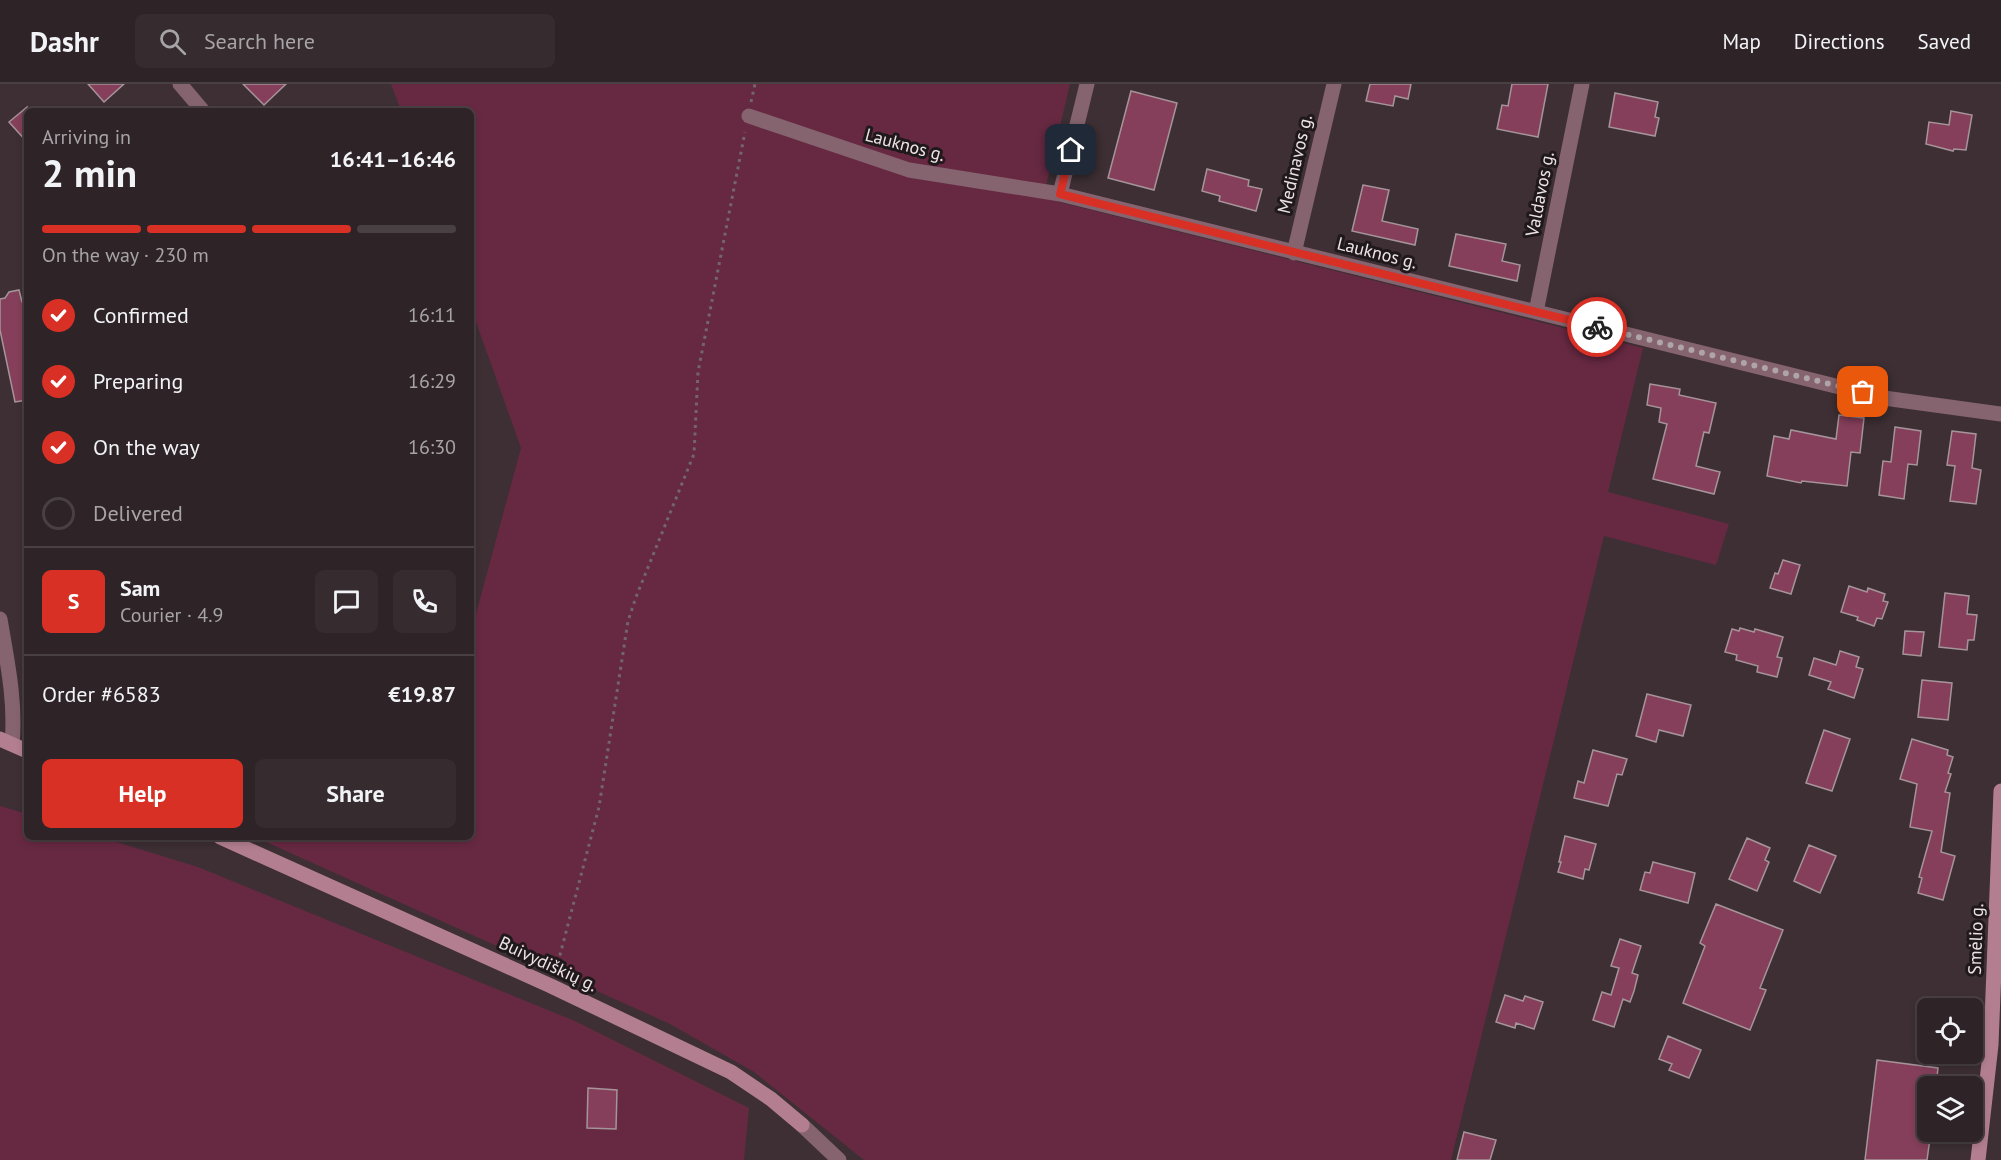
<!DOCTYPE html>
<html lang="en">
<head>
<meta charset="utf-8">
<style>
	body { margin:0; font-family:"PT Sans",sans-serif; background:#362b2e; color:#f1f3f6; height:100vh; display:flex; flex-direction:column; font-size:22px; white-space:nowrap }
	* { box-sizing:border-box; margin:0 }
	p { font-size:20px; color:#a7a4a7 }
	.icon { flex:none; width:33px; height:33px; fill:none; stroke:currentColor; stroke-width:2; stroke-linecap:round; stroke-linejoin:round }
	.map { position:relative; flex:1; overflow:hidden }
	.details { position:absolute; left:24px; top:24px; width:450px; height:732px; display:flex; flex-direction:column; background:#2e2326; border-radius:9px; box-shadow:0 3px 9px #0003,0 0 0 2px #494043 }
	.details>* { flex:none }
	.controls { position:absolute; left:1917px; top:914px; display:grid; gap:12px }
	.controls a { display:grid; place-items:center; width:66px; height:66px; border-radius:9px; background:#2e2326; box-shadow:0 3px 9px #0003,0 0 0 2px #494043; font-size:30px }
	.pin { position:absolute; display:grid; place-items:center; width:51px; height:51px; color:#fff; margin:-26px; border-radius:12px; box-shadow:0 3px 9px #0006 }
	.courier { position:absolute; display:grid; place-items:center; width:60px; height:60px; margin:-30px; border:4px solid #d93025; border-radius:50%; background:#fff; color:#222; box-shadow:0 2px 8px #0007 }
	.head em { font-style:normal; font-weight:800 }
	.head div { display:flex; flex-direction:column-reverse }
	.head { display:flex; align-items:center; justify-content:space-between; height:102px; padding:0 18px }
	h1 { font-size:39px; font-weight:800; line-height:45px }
	.bar { display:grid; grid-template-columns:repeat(4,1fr); gap:9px 6px; align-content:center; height:72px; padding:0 18px }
	.bar i { height:8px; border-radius:4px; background:#494043 }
	.bar .selected { background:#d93025 }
	.bar p { grid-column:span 4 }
	.line { display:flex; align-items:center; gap:15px; padding:0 18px; border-top:2px solid #494043 }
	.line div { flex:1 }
	.round { display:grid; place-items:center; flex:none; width:63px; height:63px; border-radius:9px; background:#362b2e }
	ol { padding:0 18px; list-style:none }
	li { display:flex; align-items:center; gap:18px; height:66px }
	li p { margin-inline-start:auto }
	li .icon { padding:6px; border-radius:50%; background:#d93025; color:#fff; stroke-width:4 }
	li:last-child { color:#a7a4a7 }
	li i { width:33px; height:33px; border:3px solid #494043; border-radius:50% }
	.primary-button { display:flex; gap:12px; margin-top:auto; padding:12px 18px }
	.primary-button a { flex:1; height:69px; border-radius:9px; background:#d93025; color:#fff; font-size:24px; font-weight:800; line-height:69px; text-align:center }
	.primary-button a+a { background:#362b2e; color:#f1f3f6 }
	header { display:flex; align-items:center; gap:36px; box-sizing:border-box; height:84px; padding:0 30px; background:#2e2326; border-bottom:2px solid #494043 }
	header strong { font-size:28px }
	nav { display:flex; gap:33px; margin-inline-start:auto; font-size:21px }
	.search { width:420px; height:54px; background:#362b2e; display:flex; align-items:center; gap:15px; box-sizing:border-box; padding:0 21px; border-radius:9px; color:#a7a4a7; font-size:22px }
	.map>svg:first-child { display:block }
</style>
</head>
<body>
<header>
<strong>Dashr</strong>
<div class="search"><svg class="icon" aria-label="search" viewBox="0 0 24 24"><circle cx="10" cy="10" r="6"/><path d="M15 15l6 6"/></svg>Search here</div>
<nav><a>Map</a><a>Directions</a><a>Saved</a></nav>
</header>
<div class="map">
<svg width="2001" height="1076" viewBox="0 0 2001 1076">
	<rect width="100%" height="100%" fill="#3d2f33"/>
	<!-- green -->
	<path fill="#672942" d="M391,0H1070L1043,114L1643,264L1608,408L1729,440L1716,481L1604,452L1451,1076H864L754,988L670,940L255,753H471V548L521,364L471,224V27H401Z
		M0,722L27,730V753H100L198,783L575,937L749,1024L744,1076H0Z"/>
	<!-- building -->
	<path fill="#853f5a" stroke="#a59499" stroke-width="1.5" d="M88,0H124L104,18Z
		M243,0H286L264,21Z
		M1370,0H1411L1408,15L1395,12L1393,22L1366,17Z
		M1512,0H1548L1538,53L1497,45L1502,21L1508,22Z
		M1131,7L1177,19L1154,106L1108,94Z
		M1615,9L1658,18L1655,33L1659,34L1655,52L1609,43Z
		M27,23V58L9,38Z
		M1951,27L1972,31L1966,66L1954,65L1953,67L1926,60L1929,38L1949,41Z
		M1207,85L1249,96L1248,102L1262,105L1256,127L1219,117L1220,112L1202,107Z
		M1363,101L1389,106L1382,137L1418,145L1415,161L1352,147Z
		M1456,150L1506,160L1502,177L1520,181L1517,197L1449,182Z
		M19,206L22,218H27V316L15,318L0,246V215L5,214L9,208Z
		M1650,300L1680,305L1679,311L1716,319L1709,349L1704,348L1696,382L1720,388L1714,410L1653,395L1667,340L1659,338L1661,324L1647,321Z
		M1839,331L1864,334L1860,369L1851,368L1847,402L1802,397L1801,399L1767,392L1774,352L1789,355L1791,346L1836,355Z
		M1895,343L1921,347L1917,381L1908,380L1904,415L1879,411L1883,377L1891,378Z
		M1952,347L1976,350L1972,384L1981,386L1976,420L1950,417L1955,382L1947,381Z
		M1783,476L1800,481L1791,510L1770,504L1775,489L1778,490Z
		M1849,502L1867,508L1868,504L1885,510L1883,517L1888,518L1882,535L1877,534L1874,542L1857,536L1858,533L1841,528Z
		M1945,509L1969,512L1967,530L1977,531L1974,556H1968L1967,566L1939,563Z
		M1740,544L1754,548L1755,545L1783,553L1777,573L1782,574L1777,593L1757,588L1758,582L1736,576L1737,571L1725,568L1732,545L1739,547Z
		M1905,547L1924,548L1921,572L1903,570Z
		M1840,567L1859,573L1856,583L1863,585L1854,614L1828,605L1831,598L1809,591L1814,574L1836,581Z
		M1922,596L1952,599L1948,636L1918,633Z
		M1647,610L1691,621L1683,652L1659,646L1656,658L1636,652Z
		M1824,646L1850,655L1832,707L1806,699Z
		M1912,655L1948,666L1947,671L1953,673L1948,689L1951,690L1945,708L1950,709L1941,768L1955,772L1943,816L1918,809L1922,794L1919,793L1932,747L1910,743L1917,700L1900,695Z
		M1593,666L1627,675L1622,691L1617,690L1608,722L1574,714L1578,697L1584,699Z
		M1565,752L1596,760L1589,786L1585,785L1583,795L1558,788L1561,778H1559Z
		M1747,754L1770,764L1765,776L1769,778L1757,807L1729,795Z
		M1809,761L1836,772L1820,809L1794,797Z
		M1653,778L1695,789L1688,819L1640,806L1645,788L1650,789Z
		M1716,820L1783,846L1760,904L1766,906L1750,946L1683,919L1705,862L1700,859Z
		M1620,855L1641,862L1632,889L1638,891L1634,907L1630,918L1623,915L1614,943L1593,936L1602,908L1611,911L1619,884L1611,882Z
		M1505,911L1523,917L1525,912L1543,918L1534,945L1516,939L1515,944L1496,938Z
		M1668,952L1701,966L1689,994L1669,986L1672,980L1659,975Z
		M1877,976L1938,984L1936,1002H1928V1047H1931L1927,1076H1865Z
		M588,1004L617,1006L616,1045L587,1044Z
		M1464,1048L1496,1056L1490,1076H1457Z"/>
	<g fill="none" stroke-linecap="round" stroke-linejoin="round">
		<!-- path -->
		<path stroke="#73666a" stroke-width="3" stroke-dasharray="3 4.5" stroke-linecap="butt" d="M751,18L755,0
			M556,886L599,723L628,537L636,513L694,370L698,288L745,48"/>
		<!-- minor -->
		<path stroke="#85646f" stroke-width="15" d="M180,0L203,27
			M749,32L909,86L1060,110L1884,314L2001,330
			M1060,110L1087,0
			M1294,169L1334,0
			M1536,228L1582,0
			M0,535C7,577 16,617 12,660"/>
		<!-- tertiary -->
		<path stroke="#85646f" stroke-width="15" d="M802,1041L839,1076"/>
		<!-- secondary -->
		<path stroke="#b37f90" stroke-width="15" d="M0,655L27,667
			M220,753L551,902L731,988L771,1015L802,1041
			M1978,1076L1991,961L2001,707"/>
	</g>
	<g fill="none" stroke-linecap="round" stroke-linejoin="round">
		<!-- done -->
		<path stroke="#afa4a7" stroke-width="6" stroke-dasharray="0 10.8" d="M1597,243L1863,308"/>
		<!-- route -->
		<path stroke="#d93025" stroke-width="8" d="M1071,66L1060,110L1597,243"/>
	</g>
	<g text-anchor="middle" stroke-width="6" stroke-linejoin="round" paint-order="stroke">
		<!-- street labels -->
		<g font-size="18" fill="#ede3e6" stroke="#1f191b">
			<text transform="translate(905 61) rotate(15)" y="6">Lauknos g.</text>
			<text transform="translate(1295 80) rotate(-77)" y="6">Medinavos g.</text>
			<text transform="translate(1540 110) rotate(-79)" y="6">Valdavos g.</text>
			<text transform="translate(1377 169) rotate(14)" y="6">Lauknos g.</text>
			<text transform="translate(1976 855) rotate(-88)" y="6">Smėlio g.</text>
			<text transform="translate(548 880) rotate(25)" y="6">Buivydiškių g.</text>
		</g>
	</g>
</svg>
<div class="controls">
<a><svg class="icon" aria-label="locate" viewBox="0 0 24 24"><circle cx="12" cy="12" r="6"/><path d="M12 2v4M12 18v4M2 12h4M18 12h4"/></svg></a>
<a><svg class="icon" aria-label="layers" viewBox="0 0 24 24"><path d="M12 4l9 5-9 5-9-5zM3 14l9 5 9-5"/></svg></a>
</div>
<div class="pin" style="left:1863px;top:308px;background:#ea580c"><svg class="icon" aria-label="bag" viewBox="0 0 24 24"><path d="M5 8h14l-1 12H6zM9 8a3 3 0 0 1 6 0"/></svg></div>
<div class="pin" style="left:1071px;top:66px;background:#1f2937"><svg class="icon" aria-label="home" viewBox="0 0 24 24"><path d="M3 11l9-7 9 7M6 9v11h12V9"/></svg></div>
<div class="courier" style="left:1597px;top:243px"><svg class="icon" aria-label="bike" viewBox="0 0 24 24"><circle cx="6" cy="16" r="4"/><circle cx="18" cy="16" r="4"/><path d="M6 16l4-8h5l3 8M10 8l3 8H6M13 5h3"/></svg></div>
<section class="details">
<div class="head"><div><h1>2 min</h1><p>Arriving in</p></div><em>16:41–16:46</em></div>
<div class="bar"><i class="selected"></i><i class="selected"></i><i class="selected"></i><i></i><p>On the way · 230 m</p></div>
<ol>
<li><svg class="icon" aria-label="check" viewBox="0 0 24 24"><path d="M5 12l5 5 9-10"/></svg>Confirmed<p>16:11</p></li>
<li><svg class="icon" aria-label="check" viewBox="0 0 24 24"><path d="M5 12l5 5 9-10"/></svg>Preparing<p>16:29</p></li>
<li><svg class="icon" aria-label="check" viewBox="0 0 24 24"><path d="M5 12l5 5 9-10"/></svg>On the way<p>16:30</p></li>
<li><i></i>Delivered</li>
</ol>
<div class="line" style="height:108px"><b class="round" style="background:#d93025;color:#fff">S</b><div><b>Sam</b><p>Courier · 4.9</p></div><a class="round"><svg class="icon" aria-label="chat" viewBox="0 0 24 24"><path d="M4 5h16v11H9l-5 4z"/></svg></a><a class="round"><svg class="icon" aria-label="phone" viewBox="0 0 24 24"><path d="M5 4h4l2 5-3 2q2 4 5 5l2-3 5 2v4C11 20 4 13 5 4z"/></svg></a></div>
<div class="line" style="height:78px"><div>Order #6583</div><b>€19.87</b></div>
<div class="primary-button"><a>Help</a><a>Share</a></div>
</section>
</div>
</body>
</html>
